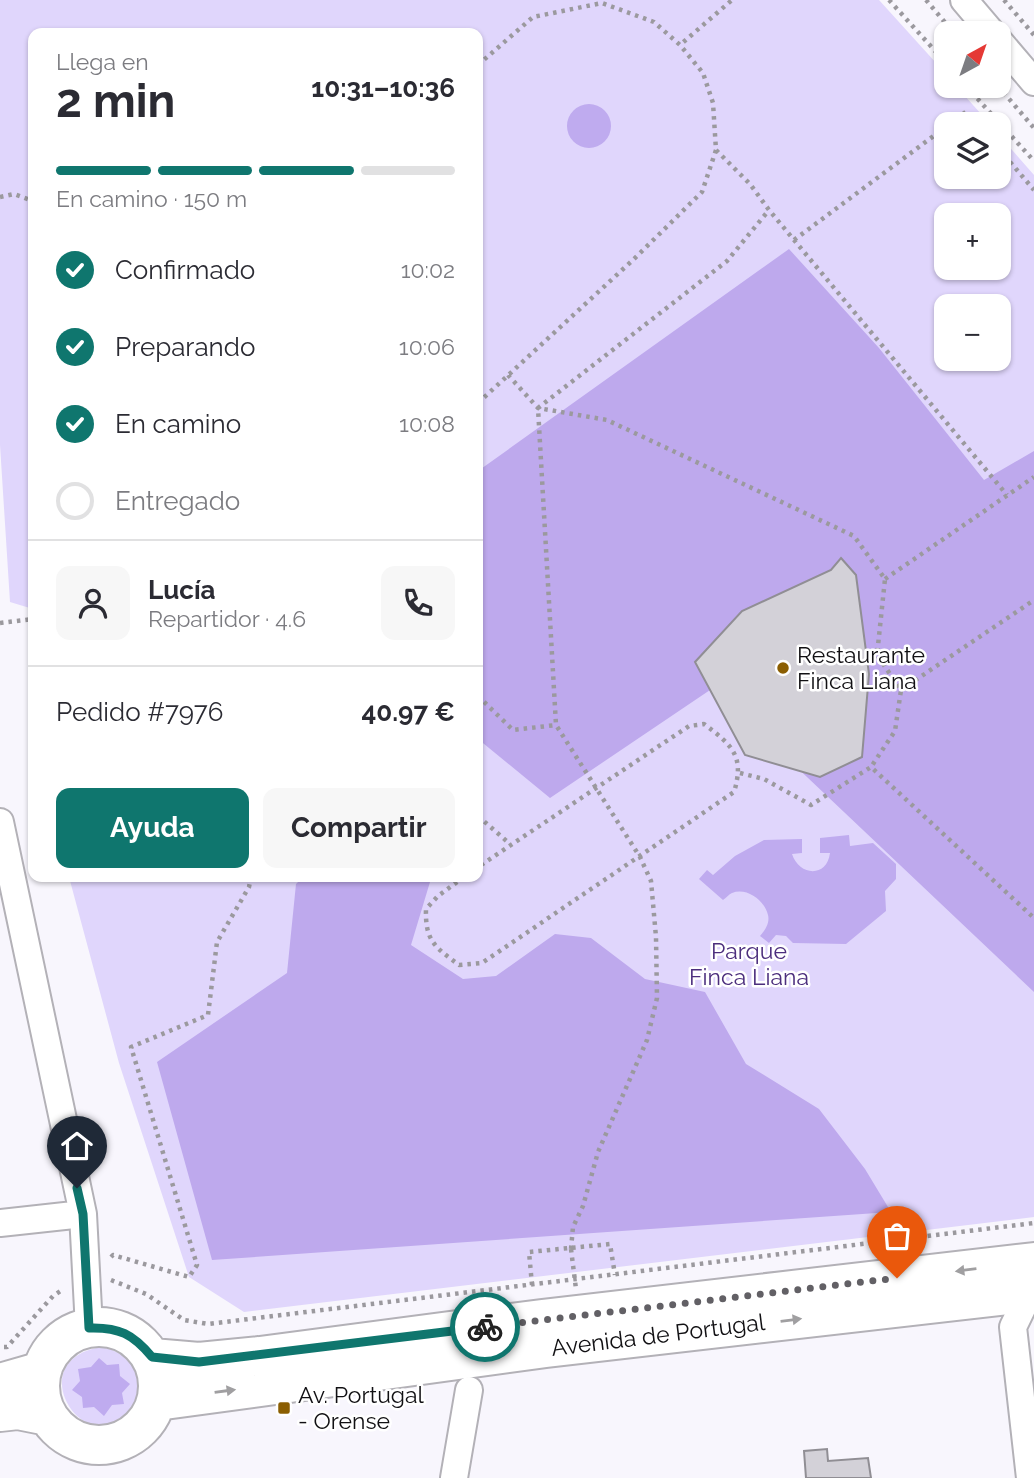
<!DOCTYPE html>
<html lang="es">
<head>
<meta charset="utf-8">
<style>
	body { margin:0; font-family:Raleway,sans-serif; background:#f7f7f7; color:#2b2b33; height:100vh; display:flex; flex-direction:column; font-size:26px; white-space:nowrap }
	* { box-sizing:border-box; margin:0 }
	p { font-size:23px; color:#7c7c81 }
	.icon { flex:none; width:38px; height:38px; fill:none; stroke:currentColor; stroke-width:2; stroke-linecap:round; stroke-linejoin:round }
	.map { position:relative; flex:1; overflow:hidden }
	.side { position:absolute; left:28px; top:28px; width:455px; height:854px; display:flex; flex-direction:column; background:#fff; border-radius:14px; box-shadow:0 2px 5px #0004 }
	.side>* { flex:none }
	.needle { width:46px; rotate:40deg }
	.buttons { position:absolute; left:934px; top:21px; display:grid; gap:14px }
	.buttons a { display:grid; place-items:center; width:77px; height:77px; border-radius:14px; background:#fff; box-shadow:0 2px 5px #0004; font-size:35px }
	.pin { position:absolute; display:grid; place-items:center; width:60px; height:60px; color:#fff; margin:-72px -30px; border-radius:50% 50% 50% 0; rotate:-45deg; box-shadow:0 0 7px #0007 }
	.pin .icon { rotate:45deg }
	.courier { position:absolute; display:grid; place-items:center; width:70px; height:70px; margin:-35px; border:5px solid #0f766e; border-radius:50%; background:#fff; color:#222; box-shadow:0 2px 9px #0007 }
	.overview em { font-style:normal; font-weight:700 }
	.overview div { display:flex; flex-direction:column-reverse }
	.overview { display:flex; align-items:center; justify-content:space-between; height:119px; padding:0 28px }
	h1 { font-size:46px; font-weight:700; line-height:52px }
	.bar { display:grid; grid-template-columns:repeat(4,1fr); gap:10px 7px; align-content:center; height:84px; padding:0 28px }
	.bar i { height:9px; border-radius:5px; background:#e1e1e2 }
	.bar .on { background:#0f766e }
	.bar p { grid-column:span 4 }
	.line { display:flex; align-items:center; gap:18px; padding:0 28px; border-top:2px solid #e1e1e2 }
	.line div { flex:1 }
	.round { display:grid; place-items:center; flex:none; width:74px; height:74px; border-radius:14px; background:#f7f7f7 }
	ol { padding:0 28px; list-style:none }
	li { display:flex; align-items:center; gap:21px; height:77px }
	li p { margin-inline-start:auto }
	li .icon { padding:7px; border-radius:50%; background:#0f766e; color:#fff; stroke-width:4 }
	li:last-child { color:#7c7c81 }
	li i { width:38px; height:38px; border:4px solid #e1e1e2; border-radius:50% }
	.button { display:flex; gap:14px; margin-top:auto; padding:14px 28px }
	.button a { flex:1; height:80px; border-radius:14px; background:#0f766e; color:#fff; font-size:28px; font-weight:700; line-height:80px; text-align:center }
	.button a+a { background:#f7f7f7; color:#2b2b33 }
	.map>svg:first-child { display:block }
</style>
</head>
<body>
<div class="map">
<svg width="1034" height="1478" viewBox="0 0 1034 1478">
	<rect width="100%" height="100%" fill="#f8f6fd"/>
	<!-- green -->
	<path fill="#e0d6fc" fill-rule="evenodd" d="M0,0H879L947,75V86H956L990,124H947V177H999V135L1034,175V1217L244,1312L189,1277L119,1063L69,877H478V33H33V609L10,602L0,445ZM947,215H999V268H947ZM947,306H999V359H947Z
		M101,1347C131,1352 154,1381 132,1410C88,1467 17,1361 101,1347Z"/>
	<!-- forest -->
	<path fill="#bea9ed" d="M789,249L879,348L984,480L1034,451V992L713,688L550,798L478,739V471Z
		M303,877H435L430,882L411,945L463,979L496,976L555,934L591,938L645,979L705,992L746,1064L819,1109L865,1169L891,1212L212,1260L157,1062L287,973L296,884Z"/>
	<!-- water -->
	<path fill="#bfabef" d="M567 126a22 22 0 1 1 44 0a22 22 0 1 1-44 0Z
		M849,835L850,846L873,843L896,864V879L885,891L886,911L846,944L793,943L786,936L776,935L769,943L760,936C765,930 770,923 768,915C765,901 747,887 732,893C729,894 726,898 723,900L699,879L707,870L713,875L735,856L764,840L802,839V853L792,854C799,876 827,878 830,853H820V838Z
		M99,1358L107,1365L119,1364L120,1376L130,1384L122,1393L124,1404L112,1405L104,1416L94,1407L83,1408L82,1397L72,1390L80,1381L78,1369L91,1367Z"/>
	<!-- building -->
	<path fill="#d3d1d8" stroke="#908e94" stroke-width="2" d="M841,558L856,575L869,674L862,757L820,777L745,755L695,662L742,611L831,570Z
		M827,1449L828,1461L868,1458L871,1478H806L804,1451Z"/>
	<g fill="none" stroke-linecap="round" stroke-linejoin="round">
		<!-- street casing -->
		<g stroke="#b3b1b7" stroke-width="30">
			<path id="street" d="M964,0L992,33
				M999,41L1034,82
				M0,822L83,1214L89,1328
				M0,1223L83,1214
				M1030,1292L1013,1327L1030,1478
				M454,1478L469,1390"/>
		</g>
		<!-- primary casing -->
		<g stroke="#b3b1b7" stroke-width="42">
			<path id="primary" d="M40 1386a59 59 0 1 1 118 0a59 59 0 1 1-118 0Z
				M152,1358L199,1362L260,1356L542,1319L1034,1262
				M0,1383L42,1371
				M157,1401L546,1348L1034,1292
				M0,1412L18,1410L48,1416"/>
		</g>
		<!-- path -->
		<path stroke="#9b999e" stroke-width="4.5" stroke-dasharray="3.5 5" stroke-linecap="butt" d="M889,0L947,64
			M926,0L954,33
			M1004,0L1034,35
			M478,65L533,17L602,3L654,22L680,45L732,0
			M966,86L1034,161
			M998,86L1034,128
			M949,124L967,111L978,124
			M999,149L1034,190
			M716,150L750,184L769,210L1007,495
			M0,197L14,194L33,201
			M794,240L947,126
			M508,375L538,408L607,420L854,536L885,579L877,655L901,690L895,731L871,767
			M478,403L634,259L702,192L716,150L713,103L703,73L680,45
			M885,579L1034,477
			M0,623L33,619
			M901,690L1034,600
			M478,696L513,730L556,725
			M740,773L764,779L811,805L871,767L1034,918
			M478,816L510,844
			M464,877L438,896L426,909C425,941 435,947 459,965L482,963L734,792C745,756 732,745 704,724L689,726L478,867
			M571,1249L573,1227L583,1206L598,1152L647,1040L657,998L656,937L651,881L640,857L556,725L538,408L727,261L769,210
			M111,1257L113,1255L189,1277L197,1265L131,1047L208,1015L217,942L249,887L251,877
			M111,1280L146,1294L184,1320L208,1324L1034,1223
			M532,1285L529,1252L610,1244L615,1275
			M4,1347H7L53,1296L62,1290"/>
		<!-- street -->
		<use href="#street" stroke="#fff" stroke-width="26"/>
		<!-- primary -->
		<use href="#primary" stroke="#fff" stroke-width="38"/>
		<!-- path-bridge -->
		<path stroke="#9b999e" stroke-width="4.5" stroke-dasharray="3.5 5" stroke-linecap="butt" d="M571,1249L576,1289"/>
	</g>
	<!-- one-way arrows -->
	<defs><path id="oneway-solid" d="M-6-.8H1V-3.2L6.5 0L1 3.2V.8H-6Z" transform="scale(1.75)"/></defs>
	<g fill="#a09fa1">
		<use href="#oneway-solid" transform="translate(966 1270) rotate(173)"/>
		<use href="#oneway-solid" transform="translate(791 1320) rotate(-7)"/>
		<use href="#oneway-solid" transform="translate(225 1391) rotate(-8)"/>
	</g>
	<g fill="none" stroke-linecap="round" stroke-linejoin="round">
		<!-- done -->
		<path stroke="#626065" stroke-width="7" stroke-dasharray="0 12.6" d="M485,1327L897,1278"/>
		<!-- route -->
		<path stroke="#0f766e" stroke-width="9" d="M77,1188L83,1214L89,1328C119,1327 133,1334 152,1357L199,1362L485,1327"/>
	</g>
	<!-- markers -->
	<g fill="#8b5e02" stroke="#fff" stroke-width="2.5">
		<circle cx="783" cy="668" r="7"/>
		<rect x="277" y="1401" width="14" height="14" rx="3.5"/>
	</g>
	<g text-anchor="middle" stroke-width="5" stroke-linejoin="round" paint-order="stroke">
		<!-- poi labels -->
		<g font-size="23" fill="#111013" stroke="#fff" text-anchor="start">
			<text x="797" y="663">Restaurante<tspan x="797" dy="26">Finca Liana</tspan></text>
			<text x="298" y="1403">Av. Portugal<tspan x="298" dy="26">- Orense</tspan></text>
		</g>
		<!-- park labels -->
		<g font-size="23" fill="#4c2e7d" stroke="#fff">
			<text x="749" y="959">Parque<tspan x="749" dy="26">Finca Liana</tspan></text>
		</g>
		<!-- street labels -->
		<g font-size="23" fill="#111013" stroke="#fff">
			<text transform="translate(658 1335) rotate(-7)" y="8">Avenida de Portugal</text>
		</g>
	</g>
</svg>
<div class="buttons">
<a><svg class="needle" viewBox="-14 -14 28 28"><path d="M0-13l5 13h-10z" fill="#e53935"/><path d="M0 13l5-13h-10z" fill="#7c7c81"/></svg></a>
<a><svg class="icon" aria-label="layers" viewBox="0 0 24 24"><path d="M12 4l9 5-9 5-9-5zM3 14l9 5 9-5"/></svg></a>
<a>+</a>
<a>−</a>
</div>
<div class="pin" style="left:897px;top:1278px;background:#ea580c"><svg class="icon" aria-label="bag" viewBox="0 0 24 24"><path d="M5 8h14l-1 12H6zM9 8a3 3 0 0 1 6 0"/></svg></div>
<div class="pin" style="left:77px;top:1188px;background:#1f2937"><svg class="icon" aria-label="home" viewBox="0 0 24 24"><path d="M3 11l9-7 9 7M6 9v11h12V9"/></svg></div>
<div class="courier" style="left:485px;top:1327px"><svg class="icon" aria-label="bike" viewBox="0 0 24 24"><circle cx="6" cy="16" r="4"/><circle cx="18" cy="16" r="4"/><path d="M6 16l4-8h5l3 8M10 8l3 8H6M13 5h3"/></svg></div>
<section class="side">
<div class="overview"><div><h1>2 min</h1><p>Llega en</p></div><em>10:31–10:36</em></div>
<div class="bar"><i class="on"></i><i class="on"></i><i class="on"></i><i></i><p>En camino · 150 m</p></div>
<ol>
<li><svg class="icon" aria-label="check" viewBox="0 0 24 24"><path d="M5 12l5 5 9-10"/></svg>Confirmado<p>10:02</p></li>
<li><svg class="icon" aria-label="check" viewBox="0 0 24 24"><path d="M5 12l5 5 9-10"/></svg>Preparando<p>10:06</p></li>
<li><svg class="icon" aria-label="check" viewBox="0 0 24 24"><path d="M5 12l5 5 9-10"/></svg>En camino<p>10:08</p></li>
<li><i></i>Entregado</li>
</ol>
<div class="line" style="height:126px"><a class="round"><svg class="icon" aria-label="person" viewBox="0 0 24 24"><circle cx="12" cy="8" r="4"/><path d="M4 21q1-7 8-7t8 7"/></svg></a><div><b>Lucía</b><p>Repartidor · 4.6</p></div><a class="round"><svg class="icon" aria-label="phone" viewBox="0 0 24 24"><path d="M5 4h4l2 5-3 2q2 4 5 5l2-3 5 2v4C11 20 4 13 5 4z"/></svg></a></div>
<div class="line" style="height:91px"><div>Pedido #7976</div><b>40.97 €</b></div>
<div class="button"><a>Ayuda</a><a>Compartir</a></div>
</section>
</div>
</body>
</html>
